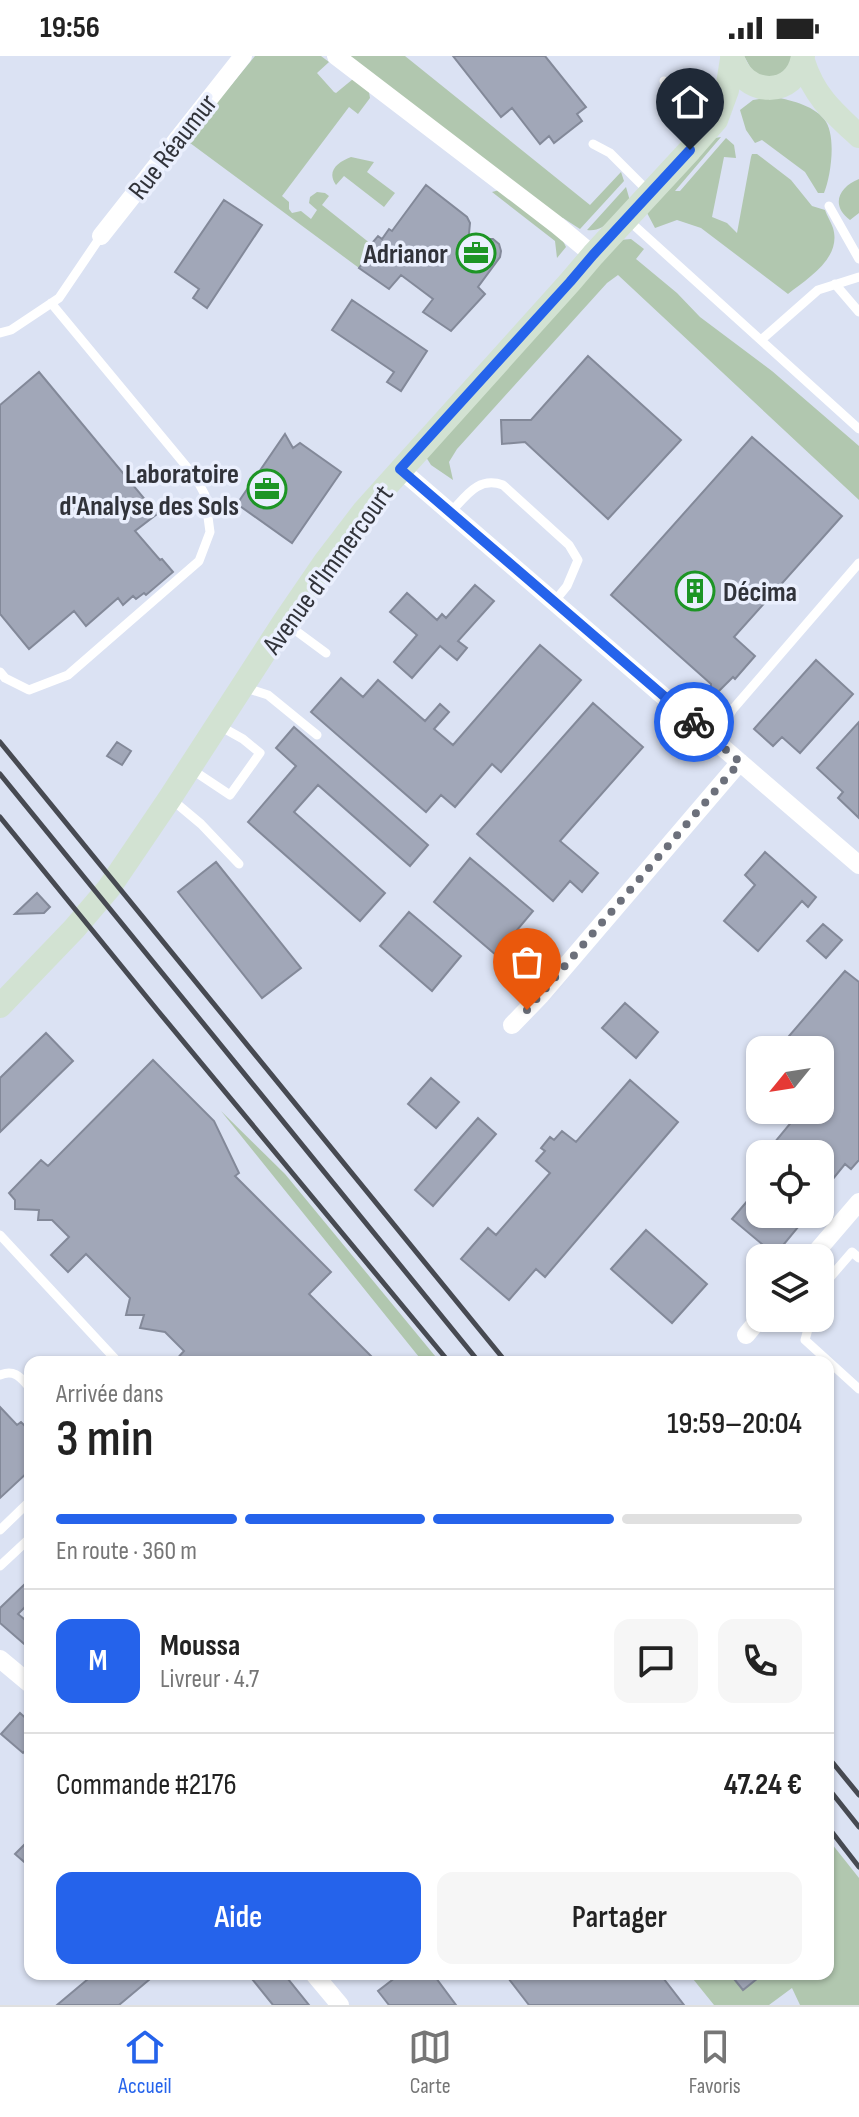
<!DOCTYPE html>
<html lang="fr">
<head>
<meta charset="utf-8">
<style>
	body { margin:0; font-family:"Sofia Sans Condensed",sans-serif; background:#f6f6f6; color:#222; height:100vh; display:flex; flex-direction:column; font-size:30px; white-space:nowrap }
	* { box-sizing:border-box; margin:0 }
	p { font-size:26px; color:#767676 }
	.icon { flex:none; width:44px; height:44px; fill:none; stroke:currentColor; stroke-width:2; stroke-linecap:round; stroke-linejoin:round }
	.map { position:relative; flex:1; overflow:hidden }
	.details { position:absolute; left:24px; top:1300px; width:810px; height:624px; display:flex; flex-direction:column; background:#fff; border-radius:16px; box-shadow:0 2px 6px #0004 }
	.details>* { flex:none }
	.needle { width:52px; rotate:240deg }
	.buttons { position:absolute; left:746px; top:980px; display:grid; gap:16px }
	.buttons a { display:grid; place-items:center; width:88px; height:88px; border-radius:16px; background:#fff; box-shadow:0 2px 6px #0004; font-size:40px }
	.pin { position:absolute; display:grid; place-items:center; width:68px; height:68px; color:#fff; margin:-82px -34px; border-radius:50% 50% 50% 0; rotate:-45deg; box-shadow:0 0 8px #0007 }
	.pin .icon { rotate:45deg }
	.courier { position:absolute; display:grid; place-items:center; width:80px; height:80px; margin:-40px; border:6px solid #2563eb; border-radius:50%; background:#fff; color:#222; box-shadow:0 2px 10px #0007 }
	.summary em { font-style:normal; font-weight:600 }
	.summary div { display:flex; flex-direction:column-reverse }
	.summary { display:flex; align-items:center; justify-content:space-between; height:136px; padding:0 32px }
	h1 { font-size:52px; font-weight:600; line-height:60px }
	.bar { display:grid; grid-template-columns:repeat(4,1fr); gap:12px 8px; align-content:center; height:96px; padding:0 32px }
	.bar i { height:10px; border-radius:6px; background:#e0e0e0 }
	.bar .on { background:#2563eb }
	.bar p { grid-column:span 4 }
	.line { display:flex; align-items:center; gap:20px; padding:0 32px; border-top:2px solid #e0e0e0 }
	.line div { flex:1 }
	.round { display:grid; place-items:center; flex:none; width:84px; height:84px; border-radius:16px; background:#f6f6f6 }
	.action { display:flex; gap:16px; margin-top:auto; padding:16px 32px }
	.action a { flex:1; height:92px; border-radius:16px; background:#2563eb; color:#fff; font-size:32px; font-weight:600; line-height:92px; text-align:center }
	.action a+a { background:#f6f6f6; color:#222 }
	.status { display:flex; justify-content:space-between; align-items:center; height:56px; padding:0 40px; background:#fff; direction:ltr }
	.status svg { height:22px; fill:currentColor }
	.tab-bar { display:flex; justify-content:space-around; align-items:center; height:112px; border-top:2px solid #e0e0e0; background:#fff; font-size:22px; color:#767676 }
	.tab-bar a { display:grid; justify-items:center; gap:4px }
	.tab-bar .on { color:#2563eb }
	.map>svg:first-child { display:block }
</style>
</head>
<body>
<div class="status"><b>19:56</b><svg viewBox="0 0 49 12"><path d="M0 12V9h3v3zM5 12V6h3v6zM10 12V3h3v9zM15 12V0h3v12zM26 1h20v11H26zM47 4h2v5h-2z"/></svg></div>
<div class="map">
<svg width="859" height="1949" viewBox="0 0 859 1949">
	<rect width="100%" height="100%" fill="#dbe2f3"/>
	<!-- green -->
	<path fill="#b1c7af" d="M255,0H321L329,6L317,17L334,36L336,37L353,23L369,36L370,42L358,58L349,51L282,140L289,146V153L292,157L301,155L311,163L317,154L309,147L310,141L317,136L325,137L329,140L322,149L371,188L368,193L371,196L359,212L186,84Z
		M336,0H405L590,149L621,116L624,125L580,173L563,162L557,169Z
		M744,0H794V5L777,22L754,18Z
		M772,41C788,43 813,49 824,63C837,78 831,120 824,137H818L805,116L762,84L755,87L746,74L740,54L753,44Z
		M721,81L675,135H680L726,82L734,89L736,102L724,101L712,161L727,167L737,177L751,101L752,98H757L791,124L812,150L825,154C827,160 831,166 833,172C842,202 808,222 788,238L701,172L677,164L655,172L646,155L715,82Z
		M351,101L374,106L367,116L395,137L384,151L344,120L336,129C326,115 338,106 351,101Z
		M859,123V157L850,164C830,149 839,131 859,123Z
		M626,131L630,145C618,157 605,177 587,174Z
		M499,134L562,183L566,191L557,202L555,185L492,136Z
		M631,183L644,193L636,203L677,237L700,261L772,315L859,390V444L618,219L607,227L457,393L449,406L453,424L431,409L426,401L620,184Z
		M221,1055L285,1118L440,1306H423Z
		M828,1783L859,1822V1949H800L792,1932L769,1949H714L689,1918H828Z"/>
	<!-- building -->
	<path fill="#a1a7b8" stroke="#838999" stroke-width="2" d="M453,0H545L586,51L577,58L582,65L554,87L549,80L540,88L512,52L501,61Z
		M426,129L467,161L470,167L468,188L486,183H493L499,188L501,195L500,201L478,231L485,238L451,275L423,256L433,243L401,219L389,233L359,212L371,196L367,193L378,180L382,183L389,173L392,175Z
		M224,144L262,169L207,252L193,242L199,233L175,216Z
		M352,244L427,295L401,335L387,326L394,316L332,274Z
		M588,300L681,384L608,463L525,386L502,388L501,364H531Z
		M39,316L157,458L135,475L160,504L162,503L173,516L146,539L144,537L136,543L133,540L123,549L118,542L86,570L74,555L29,593L0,558V349Z
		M285,378L293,392L300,387L341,416L292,487L237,448Z
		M752,381L842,460L734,581L755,600L735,623L733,621L718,636L711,632V628L611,539Z
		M475,529L494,545L458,585L467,592L457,604L440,590L412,622L394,606L417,579L390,556L407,537L437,564L442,558L446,562Z
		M540,589L581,624L501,716L492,708L455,751L441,739L426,756L311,656L341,622L363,641L378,624L425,665L440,648L449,656L434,673L453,689Z
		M816,604L853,638L800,697L782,681L773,690L754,673Z
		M593,647L643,691L560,785L598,817L582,836L570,825L553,845L477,778Z
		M859,666V762L838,742L843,736L817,712Z
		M294,671L428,789L410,810L318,729L294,756L385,837L360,865L248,766L296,710L276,692Z
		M117,686L131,695L122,709L107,700Z
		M765,796L816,841L808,851L802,845L758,895L724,865L755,829L745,819Z
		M470,802L533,855L496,899L434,846Z
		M216,806L301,912L262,942L178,836Z
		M37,837L50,851L44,857L15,858Z
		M409,856L461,900L432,935L380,890Z
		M823,868L842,884L826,902L807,885Z
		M845,915L859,926V1104L851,1113L845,1108L820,1139V1098H765L794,1063L783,1054H820V994H777Z
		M625,947L658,976L636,1002L602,972Z
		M46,977L73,1005L0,1076V1022Z
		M153,1004L214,1065L239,1117L235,1120L331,1216L309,1238L377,1306H174L184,1295L165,1276L140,1272L144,1259H126L130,1242L86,1198L68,1216L51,1199L69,1181L52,1164H38L39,1154L15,1153V1144L9,1137L41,1104L48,1110Z
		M431,1022L459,1046L436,1072L408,1048Z
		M630,1024L678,1066L545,1221L536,1213L509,1244L461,1203L488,1172L496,1179L550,1117L536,1105L545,1095L541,1092L550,1081L554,1084L562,1075L576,1086Z
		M478,1062L496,1078L433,1150L415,1134Z
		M760,1130V1158H784L799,1170L775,1199L732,1163Z
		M646,1174L707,1228L672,1267L611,1213Z
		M0,1351L17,1369L21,1366L30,1375V1414L0,1442Z
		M30,1523V1546L18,1558L30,1568V1593L0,1567V1552Z
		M20,1657L30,1666V1690L23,1697L1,1678Z
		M30,1783V1811L15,1798Z
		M94,1918H156L119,1949H57Z
		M248,1918H284L309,1949H273Z
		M400,1918H433L456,1949H389L378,1935Z
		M505,1918H660L684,1949H529Z
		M730,1918H763L743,1934Z"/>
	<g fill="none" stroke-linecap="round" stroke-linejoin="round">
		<!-- lane -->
		<path stroke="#fff" stroke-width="9" d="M664,25L703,74
			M593,88L610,97L650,137
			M829,150L859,203
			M627,163L859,373
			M835,228L859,256
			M0,277L11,274L59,242L101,180
			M761,284L818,234L859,221
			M451,456C466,440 478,420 503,429L569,489L578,504L567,530L554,546
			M284,566L326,597
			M0,616L5,622L29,634L68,619L199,505L210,476L205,439L196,422L51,247
			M243,631L268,639L317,679
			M713,682L721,673L733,653L859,507
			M191,713L230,739L260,697L243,683L218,669
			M170,742L201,768L239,808
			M0,1179L118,1306
			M820,1233L852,1196L859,1202
			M811,1262L805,1284L859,1333
			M0,1319C15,1313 21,1322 30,1332
			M0,1474L30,1445
			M0,1510L30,1482"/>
		<!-- street -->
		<path stroke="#fff" stroke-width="18" d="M336,0L557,169L593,199
			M101,180L243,0
			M400,413L859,809
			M512,969L541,939L740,706
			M811,1202L859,1146
			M746,1279L760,1262
			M0,1603L30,1628
			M314,1918L340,1949"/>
		<!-- secondary -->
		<path stroke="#d2e2d2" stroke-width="24" d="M732,0C742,42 797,43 803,0
			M803,5C814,40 833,56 859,80
			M0,950L74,873L109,832L170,742L284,566L325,506L364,455L570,226L593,199L690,94L716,64L727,34L732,3"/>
		<!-- rail -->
		<path stroke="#474a52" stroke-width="5" d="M0,686L506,1306
			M0,718L479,1306
			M0,761L158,955L449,1306
			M828,1701L859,1739
			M828,1732L859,1771
			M828,1771L859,1811"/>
	</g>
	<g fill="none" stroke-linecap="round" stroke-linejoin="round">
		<!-- done -->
		<path stroke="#6c707b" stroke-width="8" stroke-dasharray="0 14.4" d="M527,954L740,706L694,666"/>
		<!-- route -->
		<path stroke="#2563eb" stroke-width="10" d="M690,94L593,199L570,226L400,413L694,666"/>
	</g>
	<!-- icons -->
	<defs>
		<g id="office-ring" transform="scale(2)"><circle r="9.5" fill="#eaeffd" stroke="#1d9525" stroke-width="1.5"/><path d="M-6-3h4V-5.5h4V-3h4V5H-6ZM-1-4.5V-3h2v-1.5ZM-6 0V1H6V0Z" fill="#1d9525"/></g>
		<g id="building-ring" transform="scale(2)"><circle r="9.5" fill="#eaeffd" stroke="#1d9525" stroke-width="1.5"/><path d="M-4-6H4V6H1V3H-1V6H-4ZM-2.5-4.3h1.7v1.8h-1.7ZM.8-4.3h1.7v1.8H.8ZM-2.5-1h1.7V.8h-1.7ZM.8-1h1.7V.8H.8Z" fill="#1d9525"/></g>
	</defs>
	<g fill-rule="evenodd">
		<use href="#office-ring" x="476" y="197"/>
		<use href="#office-ring" x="267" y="433"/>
		<use href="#building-ring" x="695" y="535"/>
	</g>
	<g text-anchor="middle" stroke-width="7" stroke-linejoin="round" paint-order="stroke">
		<!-- street labels -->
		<g font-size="28" fill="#31333a" stroke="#eaeffd">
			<text transform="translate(172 90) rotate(-52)" y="10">Rue Réaumur</text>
			<text transform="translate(327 513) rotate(-54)" y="10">Avenue d'Immercourt</text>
		</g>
		<!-- poi labels -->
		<g font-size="28" font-weight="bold" fill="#31333a" stroke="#eaeffd" text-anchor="end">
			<text x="448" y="207">Adrianor</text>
			<text x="239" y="427">Laboratoire<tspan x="239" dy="32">d'Analyse des Sols</tspan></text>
			<text x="723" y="545" text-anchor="start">Décima</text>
		</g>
	</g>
</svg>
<div class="buttons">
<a><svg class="needle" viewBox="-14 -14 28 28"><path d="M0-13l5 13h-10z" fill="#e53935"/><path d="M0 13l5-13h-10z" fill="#767676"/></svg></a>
<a><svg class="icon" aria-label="locate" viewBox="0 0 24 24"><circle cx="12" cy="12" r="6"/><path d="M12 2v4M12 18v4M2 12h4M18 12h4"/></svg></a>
<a><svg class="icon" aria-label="layers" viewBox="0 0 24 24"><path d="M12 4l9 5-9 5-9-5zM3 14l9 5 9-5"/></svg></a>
</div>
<div class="pin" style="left:527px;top:954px;background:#ea580c"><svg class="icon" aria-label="bag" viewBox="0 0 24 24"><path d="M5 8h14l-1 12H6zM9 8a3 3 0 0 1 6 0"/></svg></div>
<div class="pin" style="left:690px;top:94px;background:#1f2937"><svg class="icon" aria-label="home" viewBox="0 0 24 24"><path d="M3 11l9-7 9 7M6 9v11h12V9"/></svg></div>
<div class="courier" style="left:694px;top:666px"><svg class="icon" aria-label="bike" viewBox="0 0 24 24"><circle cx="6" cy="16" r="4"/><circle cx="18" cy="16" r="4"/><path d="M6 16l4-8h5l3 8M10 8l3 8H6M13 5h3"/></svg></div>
<section class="details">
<div class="summary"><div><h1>3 min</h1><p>Arrivée dans</p></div><em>19:59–20:04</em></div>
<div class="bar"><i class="on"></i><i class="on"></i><i class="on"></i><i></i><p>En route · 360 m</p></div>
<div class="line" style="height:144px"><b class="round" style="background:#2563eb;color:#fff">M</b><div><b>Moussa</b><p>Livreur · 4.7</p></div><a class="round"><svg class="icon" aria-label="chat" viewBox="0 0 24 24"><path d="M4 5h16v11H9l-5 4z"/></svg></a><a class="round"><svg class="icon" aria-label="phone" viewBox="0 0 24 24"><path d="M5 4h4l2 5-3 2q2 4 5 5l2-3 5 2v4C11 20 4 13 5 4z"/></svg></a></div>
<div class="line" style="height:104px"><div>Commande #2176</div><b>47.24 €</b></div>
<div class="action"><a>Aide</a><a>Partager</a></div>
</section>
</div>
<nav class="tab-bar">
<a class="on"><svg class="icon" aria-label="home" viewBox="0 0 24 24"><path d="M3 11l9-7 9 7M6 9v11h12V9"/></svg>Accueil</a>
<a><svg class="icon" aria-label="map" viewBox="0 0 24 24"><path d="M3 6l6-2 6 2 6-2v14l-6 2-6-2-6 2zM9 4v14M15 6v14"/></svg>Carte</a>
<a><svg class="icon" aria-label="saved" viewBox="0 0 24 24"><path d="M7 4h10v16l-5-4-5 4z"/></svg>Favoris</a>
</nav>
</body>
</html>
